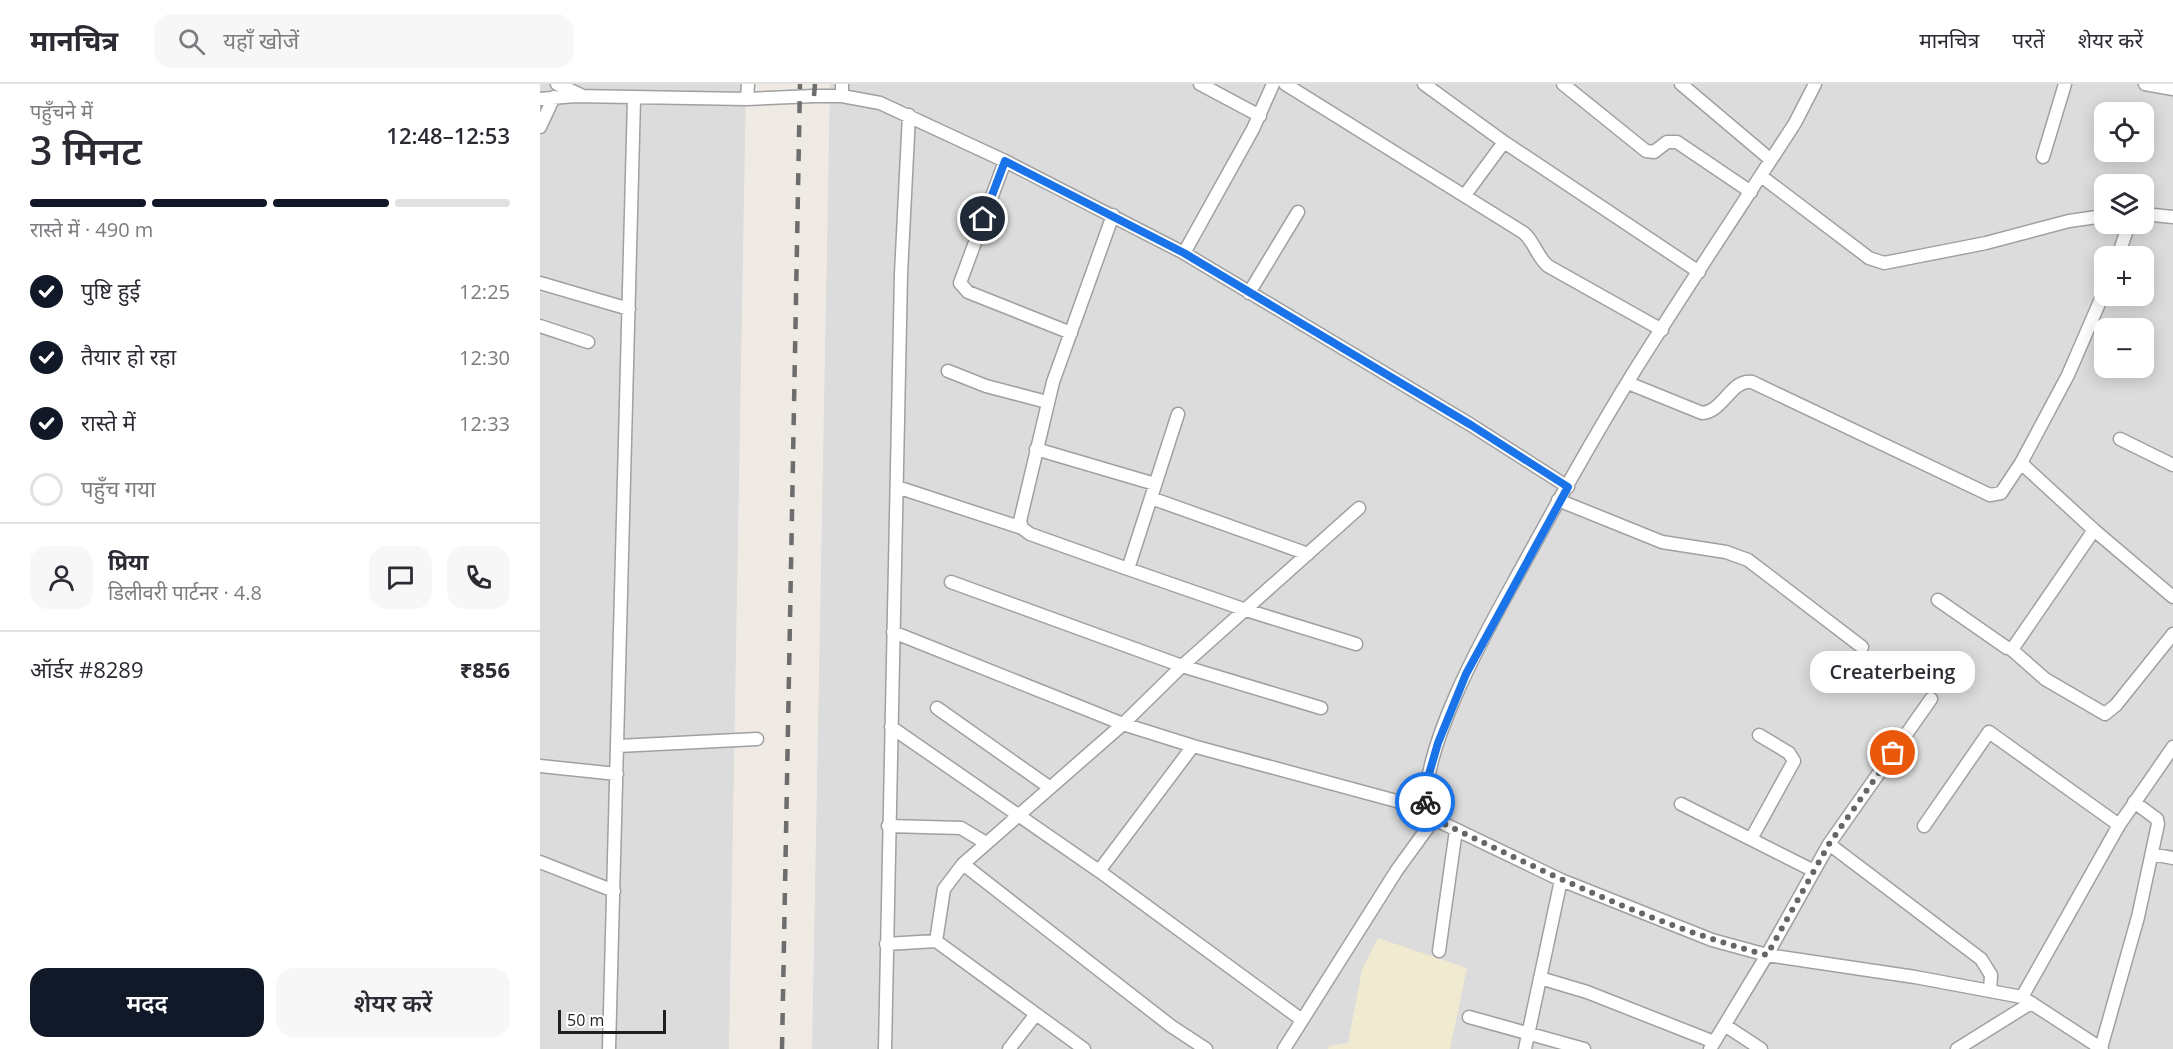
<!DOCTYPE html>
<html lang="hi">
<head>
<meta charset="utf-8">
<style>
	body { margin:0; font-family:"Open Sans","Noto Sans Devanagari",sans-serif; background:#f7f7f7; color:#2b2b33; height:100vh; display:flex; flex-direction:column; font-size:22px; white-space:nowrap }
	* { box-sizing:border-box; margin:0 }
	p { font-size:20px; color:#7c7c81 }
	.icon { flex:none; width:33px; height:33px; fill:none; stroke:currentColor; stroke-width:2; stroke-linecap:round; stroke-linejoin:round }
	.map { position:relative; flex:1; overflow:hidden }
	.sheet { display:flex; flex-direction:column; background:#fff; width:540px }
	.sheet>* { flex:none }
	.controls { position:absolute; left:1554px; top:18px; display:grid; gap:12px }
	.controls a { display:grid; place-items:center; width:60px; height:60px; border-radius:12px; background:#fff; box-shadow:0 3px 15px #0003; font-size:30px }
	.scale { position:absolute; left:18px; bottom:15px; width:108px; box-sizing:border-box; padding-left:6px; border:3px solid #1f1f1f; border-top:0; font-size:16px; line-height:21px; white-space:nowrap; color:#1f1f1f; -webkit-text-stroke:4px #fff; paint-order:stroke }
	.pin { position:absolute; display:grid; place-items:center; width:51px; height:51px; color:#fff; margin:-26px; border:3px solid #fff; border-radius:50%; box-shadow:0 2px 6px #0007 }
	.courier { position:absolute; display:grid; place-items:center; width:60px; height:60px; margin:-30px; border:4px solid #1a73e8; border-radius:50%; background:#fff; color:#222; box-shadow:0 2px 8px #0007 }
	.bubble { position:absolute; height:42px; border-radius:18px; background:#fff; box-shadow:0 3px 15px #0003; font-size:20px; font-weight:600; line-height:42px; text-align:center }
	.overview em { font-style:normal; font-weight:600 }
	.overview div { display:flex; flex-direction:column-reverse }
	.overview { display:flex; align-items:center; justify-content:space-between; height:102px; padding:0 30px }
	h1 { font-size:39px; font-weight:600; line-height:45px }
	.bar { display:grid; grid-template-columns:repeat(4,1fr); gap:9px 6px; align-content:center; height:72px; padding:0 30px }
	.bar i { height:8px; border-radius:4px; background:#e1e1e2 }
	.bar .current { background:#111827 }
	.bar p { grid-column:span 4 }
	.line { display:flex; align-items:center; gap:15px; padding:0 30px; border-top:2px solid #e1e1e2 }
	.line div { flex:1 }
	.round { display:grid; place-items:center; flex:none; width:63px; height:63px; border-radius:18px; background:#f7f7f7 }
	ol { padding:0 30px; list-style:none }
	li { display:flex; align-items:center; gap:18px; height:66px }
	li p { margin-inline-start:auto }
	li .icon { padding:6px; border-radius:50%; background:#111827; color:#fff; stroke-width:4 }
	li:last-child { color:#7c7c81 }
	li i { width:33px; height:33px; border:3px solid #e1e1e2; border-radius:50% }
	.cta { display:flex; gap:12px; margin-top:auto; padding:12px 30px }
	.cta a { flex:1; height:69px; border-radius:18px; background:#111827; color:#fff; font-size:24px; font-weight:600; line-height:69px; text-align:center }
	.cta a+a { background:#f7f7f7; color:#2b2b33 }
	header { display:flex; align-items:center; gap:36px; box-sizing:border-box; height:84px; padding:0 30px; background:#fff; border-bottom:2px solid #e1e1e2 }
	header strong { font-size:28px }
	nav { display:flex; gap:33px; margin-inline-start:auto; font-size:21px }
	.search { width:420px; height:54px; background:#f7f7f7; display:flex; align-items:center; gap:15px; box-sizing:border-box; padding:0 21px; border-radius:18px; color:#7c7c81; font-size:22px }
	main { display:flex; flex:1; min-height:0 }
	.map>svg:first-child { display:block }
</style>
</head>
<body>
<header>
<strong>मानचित्र</strong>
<div class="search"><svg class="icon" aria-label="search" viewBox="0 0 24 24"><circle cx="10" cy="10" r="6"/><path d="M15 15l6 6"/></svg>यहाँ खोजें</div>
<nav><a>मानचित्र</a><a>परतें</a><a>शेयर करें</a></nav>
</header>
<main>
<section class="sheet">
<div class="overview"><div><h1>3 मिनट</h1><p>पहुँचने में</p></div><em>12:48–12:53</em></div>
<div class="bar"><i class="current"></i><i class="current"></i><i class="current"></i><i></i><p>रास्ते में · 490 m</p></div>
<ol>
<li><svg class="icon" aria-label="check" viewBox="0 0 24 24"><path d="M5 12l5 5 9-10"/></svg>पुष्टि हुई<p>12:25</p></li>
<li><svg class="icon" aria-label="check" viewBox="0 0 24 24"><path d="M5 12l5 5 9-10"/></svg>तैयार हो रहा<p>12:30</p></li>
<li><svg class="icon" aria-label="check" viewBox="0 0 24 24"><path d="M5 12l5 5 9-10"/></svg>रास्ते में<p>12:33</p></li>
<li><i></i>पहुँच गया</li>
</ol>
<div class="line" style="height:108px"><a class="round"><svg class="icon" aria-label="person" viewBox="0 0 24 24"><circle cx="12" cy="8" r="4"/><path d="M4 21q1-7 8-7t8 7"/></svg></a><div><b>प्रिया</b><p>डिलीवरी पार्टनर · 4.8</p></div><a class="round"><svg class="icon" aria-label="chat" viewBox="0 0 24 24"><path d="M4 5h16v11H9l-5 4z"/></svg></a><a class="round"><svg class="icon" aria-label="phone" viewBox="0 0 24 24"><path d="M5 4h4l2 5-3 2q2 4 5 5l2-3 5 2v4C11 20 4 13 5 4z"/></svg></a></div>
<div class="line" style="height:78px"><div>ऑर्डर #8289</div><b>₹856</b></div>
<div class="cta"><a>मदद</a><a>शेयर करें</a></div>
</section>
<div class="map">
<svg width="1633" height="965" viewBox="0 0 1633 965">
	<rect width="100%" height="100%" fill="#f0eae5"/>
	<!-- residential -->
	<path fill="#dddcdc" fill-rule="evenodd" d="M0,0H206L189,965H0Z
		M290,0H1633V965H272ZM1564,28H1604V68H1564ZM1564,100H1604V140H1564ZM1564,172H1604V212H1564ZM1564,244H1604V284H1564Z"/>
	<!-- farmland -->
	<path fill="#efead0" d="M838,854L927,884L910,965H788L789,962L808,959L822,886Z"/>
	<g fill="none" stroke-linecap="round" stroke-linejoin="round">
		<!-- street casing -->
		<g stroke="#a0a0a0" stroke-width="15">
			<path id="street" d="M17,0L41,11
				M660,0L720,32
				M745,0L984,149C995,159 997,173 1008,182L1122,246
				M884,0L964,58L1159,188
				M1023,0L1106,67L1114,68L1127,58H1137L1211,108
				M1141,0L1231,76
				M1275,0L1255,39C1202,121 1147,203 1095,286C1051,357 1011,430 971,503C942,555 881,666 886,725L894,735L1021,796L1172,856L1227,871L1375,893L1482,913L1562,965
				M1605,0L1633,5
				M302,12V0
				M0,15L35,12L207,15L274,12H302L340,19L465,77L644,169L931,341L1028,403
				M207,15L208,0
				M0,43L14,13
				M1503,73L1525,0
				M465,77L420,199L428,208L531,249
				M1221,92L1329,174L1344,179L1446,159L1529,137L1564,132
				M925,111L964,58
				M1604,130L1633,133
				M573,131L513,298L480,437L482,444L490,450L588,485
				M644,169L713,45L733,0
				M1578,172L1589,140
				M0,199L89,225
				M1564,208L1528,291L1481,379L1554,446L1633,513
				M709,209L758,128
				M0,242L48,258
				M408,287L446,302L507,318
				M1088,299L1162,329C1183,328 1191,295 1212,298L1450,411L1461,409L1481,379
				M638,330L588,485L706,526L816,560
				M1580,355L1633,381
				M496,365L615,400
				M357,403L482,444
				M611,414L768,470
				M1018,416L1122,458L1186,468L1208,476L1322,563
				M411,498L642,582L781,624
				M1398,516L1467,564H1473L1554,446
				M353,548L583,640L653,662L886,725
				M1471,565L1505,595L1565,630L1576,621L1633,550
				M397,624L509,703
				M351,643L559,787L762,936
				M78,662L217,655
				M0,682L77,690
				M1141,720L1274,787
				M348,742L421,744L446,759
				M1384,742L1449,648L1579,741
				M1211,755L1254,677L1249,669L1219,651
				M1289,760L1441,875L1451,891L1450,907
				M1612,770L1633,774
				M0,778L74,807
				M423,780L631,942L666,965
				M559,787L653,662
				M396,857L496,930L469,965
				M346,860L396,857L404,805L423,780L583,640L642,582L819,424
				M899,867L916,746
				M1000,894L1047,908L1174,958
				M1482,913L1579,741L1633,663
				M496,930L544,965
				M929,933L1044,965
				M1186,942L1221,965
				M1561,964L1598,833L1618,740L1617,735L1594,718
				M69,965L94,15
				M345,965L361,190L369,31
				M744,965L857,786L894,735
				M985,965L1021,796
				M1170,965L1227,871L1289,760L1391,615
				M1417,965L1491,919"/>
		</g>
		<!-- street -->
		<use href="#street" stroke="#fff" stroke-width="12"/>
		<!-- rail -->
		<path stroke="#6d6d6d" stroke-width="4.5" stroke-dasharray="12 12" stroke-linecap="butt" d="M274,12L275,0
			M242,965L260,0"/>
	</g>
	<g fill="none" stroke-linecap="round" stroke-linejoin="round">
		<!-- done -->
		<path stroke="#686664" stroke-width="6" stroke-dasharray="0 10.8" d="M885,718L886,725L894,735C1003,787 1111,841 1227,871L1289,760L1353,669"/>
		<!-- route -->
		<path stroke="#1a73e8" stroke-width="8" d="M443,135L465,77L644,169L931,341L1028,403L926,590L898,659L889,690L885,718"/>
	</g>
</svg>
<div class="controls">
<a><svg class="icon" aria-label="locate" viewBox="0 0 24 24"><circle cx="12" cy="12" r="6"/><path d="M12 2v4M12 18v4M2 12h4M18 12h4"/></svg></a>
<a><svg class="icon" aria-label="layers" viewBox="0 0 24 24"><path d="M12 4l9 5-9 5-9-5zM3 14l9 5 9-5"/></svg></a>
<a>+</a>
<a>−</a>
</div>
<div class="scale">50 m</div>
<div class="pin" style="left:1353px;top:669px;background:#ea580c"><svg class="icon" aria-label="bag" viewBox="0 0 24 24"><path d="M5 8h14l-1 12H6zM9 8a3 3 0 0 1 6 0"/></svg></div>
<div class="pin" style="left:443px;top:135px;background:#1f2937"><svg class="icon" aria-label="home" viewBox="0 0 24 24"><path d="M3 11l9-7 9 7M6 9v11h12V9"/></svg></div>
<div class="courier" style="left:885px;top:718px"><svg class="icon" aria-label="bike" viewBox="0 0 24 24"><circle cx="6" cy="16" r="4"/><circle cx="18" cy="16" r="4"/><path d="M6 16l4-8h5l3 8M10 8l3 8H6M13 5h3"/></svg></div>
<div class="bubble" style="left:1270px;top:567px;width:165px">Createrbeing</div>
</div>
</main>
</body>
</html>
